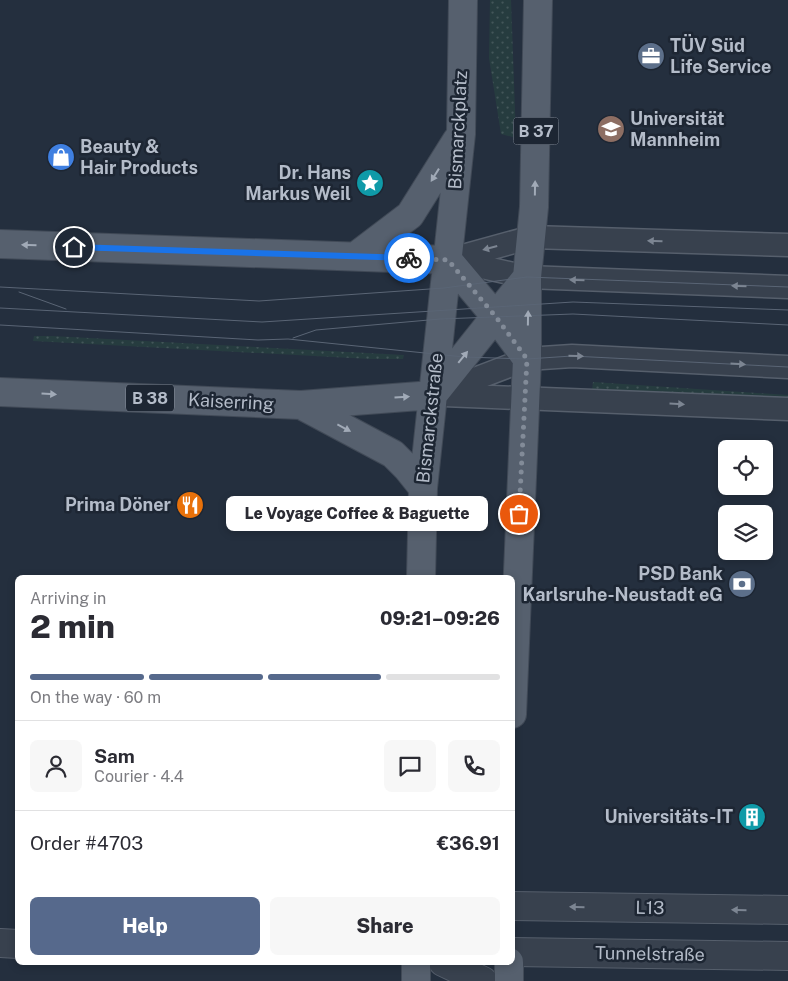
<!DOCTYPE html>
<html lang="en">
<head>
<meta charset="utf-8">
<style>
	body { margin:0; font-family:"Public Sans",sans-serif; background:#f7f7f7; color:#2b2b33; height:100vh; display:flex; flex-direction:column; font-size:19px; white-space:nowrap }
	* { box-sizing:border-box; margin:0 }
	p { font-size:16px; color:#7c7c81 }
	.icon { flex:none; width:28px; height:28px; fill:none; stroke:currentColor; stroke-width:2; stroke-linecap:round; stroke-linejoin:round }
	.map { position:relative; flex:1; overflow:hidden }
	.sheet { position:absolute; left:15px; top:575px; width:500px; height:390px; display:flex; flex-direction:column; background:#fff; border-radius:8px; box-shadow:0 2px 8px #0003 }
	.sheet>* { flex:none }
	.buttons { position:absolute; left:718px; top:440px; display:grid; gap:10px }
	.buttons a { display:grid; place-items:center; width:55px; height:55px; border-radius:8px; background:#fff; box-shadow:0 2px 8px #0003; font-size:25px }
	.pin { position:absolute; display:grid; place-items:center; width:42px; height:42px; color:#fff; margin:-21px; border:2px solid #fff; border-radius:50%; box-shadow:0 1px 5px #0007 }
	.courier { position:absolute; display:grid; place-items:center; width:50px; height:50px; margin:-25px; border:4px solid #1a73e8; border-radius:50%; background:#fff; color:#222; box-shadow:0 1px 6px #0007 }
	.bubble { position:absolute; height:35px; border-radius:8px; background:#fff; box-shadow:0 2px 8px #0003; font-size:16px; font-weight:800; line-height:35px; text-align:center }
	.overview em { font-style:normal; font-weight:800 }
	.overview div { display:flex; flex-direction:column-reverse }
	.overview { display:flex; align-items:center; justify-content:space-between; height:85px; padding:0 15px }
	h1 { font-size:32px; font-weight:800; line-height:38px }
	.bar { display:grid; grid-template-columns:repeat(4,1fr); gap:8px 5px; align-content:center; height:60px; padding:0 15px }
	.bar i { height:6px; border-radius:4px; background:#e1e1e2 }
	.bar .active { background:#56698c }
	.bar p { grid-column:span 4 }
	.line { display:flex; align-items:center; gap:12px; padding:0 15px; border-top:1px solid #e1e1e2 }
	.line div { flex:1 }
	.round { display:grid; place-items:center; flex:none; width:52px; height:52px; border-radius:8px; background:#f7f7f7 }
	.action { display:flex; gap:10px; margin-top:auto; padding:10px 15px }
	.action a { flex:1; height:58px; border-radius:8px; background:#56698c; color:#fff; font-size:20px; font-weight:800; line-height:58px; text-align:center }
	.action a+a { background:#f7f7f7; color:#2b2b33 }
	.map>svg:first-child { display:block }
</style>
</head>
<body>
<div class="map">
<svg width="788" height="981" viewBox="0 0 788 981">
	<defs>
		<pattern id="grass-dots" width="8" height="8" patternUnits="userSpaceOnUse" patternTransform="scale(1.25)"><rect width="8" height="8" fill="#263c3f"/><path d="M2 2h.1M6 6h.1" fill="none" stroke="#435659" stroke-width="1.8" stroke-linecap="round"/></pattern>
	</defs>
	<rect width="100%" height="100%" fill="#242f3e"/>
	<!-- grass -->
	<path fill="url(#grass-dots)" d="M490,0H511L516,138L501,134L489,58Z
		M34,336H52L404,355L403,359H370L33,341Z
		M593,382L788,395V402L592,390Z"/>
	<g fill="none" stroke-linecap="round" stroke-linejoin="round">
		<!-- lane casing -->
		<g stroke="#565f6c" stroke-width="25">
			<path id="lane" d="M448,260L532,237L788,245
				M451,260L527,277L788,287
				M433,395L527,359L572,356L788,367
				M444,395L788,409"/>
		</g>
		<!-- street casing -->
		<g stroke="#565f6c" stroke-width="30">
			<path id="street" d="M512,906L788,910
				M0,943L18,944
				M512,952L788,956
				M443,962L483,981"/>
		</g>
		<!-- primary casing -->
		<g stroke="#414a57" stroke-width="30">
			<path id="primary" d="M0,244L448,260
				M356,256L410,215L457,140
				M448,260L496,317L527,359
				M0,392L301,405L433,395
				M433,395L527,277
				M301,405L393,454L407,468L423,488
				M421,578L423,488L461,134L463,0
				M512,714L527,359V277L534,207L538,0
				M416,962V981
				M509,981V962"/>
		</g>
		<!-- lane -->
		<use href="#lane" stroke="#38414e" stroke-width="22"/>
		<!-- street -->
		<use href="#street" stroke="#38414e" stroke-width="28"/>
		<!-- primary -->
		<use href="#primary" stroke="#56606e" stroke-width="28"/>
		<!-- tram -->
		<path stroke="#5a6575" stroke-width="1" d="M0,287L259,301L444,288L527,277L788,287
			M19,292L66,309
			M0,308L262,322L573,302L788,310
			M0,325L258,340L288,339L464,357L527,359L572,356L788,367
			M293,338L316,330L440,319L573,314L788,325"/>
	</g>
	<!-- one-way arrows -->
	<defs><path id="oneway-solid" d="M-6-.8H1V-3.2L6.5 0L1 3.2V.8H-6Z" transform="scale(1.25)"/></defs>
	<g fill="#a1aab7">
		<use href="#oneway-solid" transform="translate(435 175) rotate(122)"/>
		<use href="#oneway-solid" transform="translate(535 188) rotate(-89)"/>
		<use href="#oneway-solid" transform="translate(29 245) rotate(-178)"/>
		<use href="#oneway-solid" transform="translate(528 318) rotate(-89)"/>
		<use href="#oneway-solid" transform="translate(463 357) rotate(-51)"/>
		<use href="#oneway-solid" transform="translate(49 394) rotate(3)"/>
		<use href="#oneway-solid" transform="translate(402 397) rotate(-4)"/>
		<use href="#oneway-solid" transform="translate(344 428) rotate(28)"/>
	</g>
	<g fill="#7c8592">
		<use href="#oneway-solid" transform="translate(655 241) rotate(-178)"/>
		<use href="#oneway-solid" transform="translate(490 248) rotate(165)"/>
		<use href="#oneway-solid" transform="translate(577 280) rotate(-178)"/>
		<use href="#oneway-solid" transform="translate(739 286) rotate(-178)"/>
		<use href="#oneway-solid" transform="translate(576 356) rotate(1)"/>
		<use href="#oneway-solid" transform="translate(738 364) rotate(3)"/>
		<use href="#oneway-solid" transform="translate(677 404) rotate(3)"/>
		<use href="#oneway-solid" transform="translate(577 907) rotate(-179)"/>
		<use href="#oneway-solid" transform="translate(739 910) rotate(-179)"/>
	</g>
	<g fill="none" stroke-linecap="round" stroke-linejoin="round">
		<!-- done -->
		<path stroke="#828b98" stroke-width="5" stroke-dasharray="0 9" d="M409,258L448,260L496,317L527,359L519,514"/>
		<!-- route -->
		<path stroke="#1a73e8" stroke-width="6" d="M74,247L409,258"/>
	</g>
	<!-- icons -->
	<defs>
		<g id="office-disc" transform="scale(1.4375)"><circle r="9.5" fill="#5c6f8a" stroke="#1d2633"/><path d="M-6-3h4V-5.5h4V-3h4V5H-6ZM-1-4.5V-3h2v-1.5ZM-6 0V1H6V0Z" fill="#fff"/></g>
		<g id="university-disc" transform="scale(1.4375)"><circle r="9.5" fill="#8d6e63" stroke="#1d2633"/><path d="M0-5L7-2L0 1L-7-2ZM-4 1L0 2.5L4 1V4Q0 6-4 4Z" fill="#fff"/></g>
		<g id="shop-disc" transform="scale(1.4375)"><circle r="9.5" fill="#3f7fe0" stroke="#1d2633"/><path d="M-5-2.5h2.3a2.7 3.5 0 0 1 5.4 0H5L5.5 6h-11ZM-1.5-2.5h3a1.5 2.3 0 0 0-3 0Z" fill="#fff"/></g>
		<g id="sight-disc" transform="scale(1.4375)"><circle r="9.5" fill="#0f9aa8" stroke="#1d2633"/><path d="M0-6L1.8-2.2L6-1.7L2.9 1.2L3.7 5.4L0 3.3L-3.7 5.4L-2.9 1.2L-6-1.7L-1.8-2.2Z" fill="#fff"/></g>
		<g id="restaurant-disc" transform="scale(1.4375)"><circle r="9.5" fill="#e8710a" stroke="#1d2633"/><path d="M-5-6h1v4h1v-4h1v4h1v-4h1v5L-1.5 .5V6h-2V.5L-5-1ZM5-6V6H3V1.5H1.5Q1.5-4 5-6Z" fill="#fff"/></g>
		<g id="bank-disc" transform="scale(1.4375)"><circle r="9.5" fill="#5c6f8a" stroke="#1d2633"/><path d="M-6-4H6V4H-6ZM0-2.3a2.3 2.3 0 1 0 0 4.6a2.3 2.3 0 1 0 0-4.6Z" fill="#fff"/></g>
		<g id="building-disc" transform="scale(1.4375)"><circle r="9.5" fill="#0f9aa8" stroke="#1d2633"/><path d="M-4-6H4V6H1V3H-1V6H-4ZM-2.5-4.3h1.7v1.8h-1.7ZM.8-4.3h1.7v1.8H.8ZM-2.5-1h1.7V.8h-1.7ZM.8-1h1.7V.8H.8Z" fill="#fff"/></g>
	</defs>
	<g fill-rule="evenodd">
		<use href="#office-disc" x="651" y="56"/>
		<use href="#university-disc" x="611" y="129"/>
		<use href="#shop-disc" x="61" y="157"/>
		<use href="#sight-disc" x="370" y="183"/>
		<use href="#restaurant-disc" x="190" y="505"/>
		<use href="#bank-disc" x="742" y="584"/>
		<use href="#building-disc" x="752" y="817"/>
	</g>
	<g text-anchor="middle" stroke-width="5" stroke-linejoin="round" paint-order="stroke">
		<!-- shield labels -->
		<g fill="#1d2633" stroke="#878f9c" stroke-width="1">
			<rect x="513.5" y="117.5" width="45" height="27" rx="4"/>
			<rect x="126" y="384.5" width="48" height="27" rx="4"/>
		</g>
		<g font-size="16" font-weight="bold" fill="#b4bcc9">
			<text x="536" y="137">B 37</text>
			<text x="150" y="404">B 38</text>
		</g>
		<!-- poi labels -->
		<g font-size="18" font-weight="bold" fill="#b4bcc9" stroke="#1d2633" text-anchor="end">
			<text x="670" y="52" text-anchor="start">TÜV Süd<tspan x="670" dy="21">Life Service</tspan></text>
			<text x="630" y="125" text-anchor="start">Universität<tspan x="630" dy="21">Mannheim</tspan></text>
			<text x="80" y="153" text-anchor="start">Beauty &amp;<tspan x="80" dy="21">Hair Products</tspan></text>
			<text x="351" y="179">Dr. Hans<tspan x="351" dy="21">Markus Weil</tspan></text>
			<text x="171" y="511">Prima Döner</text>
			<text x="723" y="580">PSD Bank<tspan x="723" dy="21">Karlsruhe-Neustadt eG</tspan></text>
			<text x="733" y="823">Universitäts-IT</text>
		</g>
		<!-- street labels -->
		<g font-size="18" fill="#b4bcc9" stroke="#1d2633">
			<text transform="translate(458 130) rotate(-87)" y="6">Bismarckplatz</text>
			<text transform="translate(231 402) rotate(3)" y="6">Kaiserring</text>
			<text transform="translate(430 418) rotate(-84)" y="6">Bismarckstraße</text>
			<text transform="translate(650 908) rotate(1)" y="6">L13</text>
			<text transform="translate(650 954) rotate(1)" y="6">Tunnelstraße</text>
		</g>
	</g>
</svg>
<div class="buttons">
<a><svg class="icon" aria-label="locate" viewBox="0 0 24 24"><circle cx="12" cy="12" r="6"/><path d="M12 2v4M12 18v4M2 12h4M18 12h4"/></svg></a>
<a><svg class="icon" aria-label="layers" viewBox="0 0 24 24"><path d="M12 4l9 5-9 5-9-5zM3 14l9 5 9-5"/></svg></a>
</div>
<div class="pin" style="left:519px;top:514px;background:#ea580c"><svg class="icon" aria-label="bag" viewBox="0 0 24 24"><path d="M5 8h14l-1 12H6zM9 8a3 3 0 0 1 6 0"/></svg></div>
<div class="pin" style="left:74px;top:247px;background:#1f2937"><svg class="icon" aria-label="home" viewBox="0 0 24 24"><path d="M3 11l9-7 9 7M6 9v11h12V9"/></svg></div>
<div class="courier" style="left:409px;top:258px"><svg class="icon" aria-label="bike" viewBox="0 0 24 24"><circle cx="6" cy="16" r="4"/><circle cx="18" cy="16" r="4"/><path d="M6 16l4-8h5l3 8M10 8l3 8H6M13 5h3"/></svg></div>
<div class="bubble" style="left:226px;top:496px;width:262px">Le Voyage Coffee &amp; Baguette</div>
<section class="sheet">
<div class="overview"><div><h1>2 min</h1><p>Arriving in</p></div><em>09:21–09:26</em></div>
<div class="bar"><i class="active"></i><i class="active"></i><i class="active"></i><i></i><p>On the way · 60 m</p></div>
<div class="line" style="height:90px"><a class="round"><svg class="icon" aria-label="person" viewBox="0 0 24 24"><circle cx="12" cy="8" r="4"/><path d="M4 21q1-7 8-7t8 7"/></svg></a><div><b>Sam</b><p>Courier · 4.4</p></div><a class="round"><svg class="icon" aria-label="chat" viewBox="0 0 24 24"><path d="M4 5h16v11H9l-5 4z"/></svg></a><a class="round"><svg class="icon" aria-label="phone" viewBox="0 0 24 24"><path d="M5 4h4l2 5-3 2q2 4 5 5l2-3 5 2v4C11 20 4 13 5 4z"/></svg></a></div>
<div class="line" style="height:65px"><div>Order #4703</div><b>€36.91</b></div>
<div class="action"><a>Help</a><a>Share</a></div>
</section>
</div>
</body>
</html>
